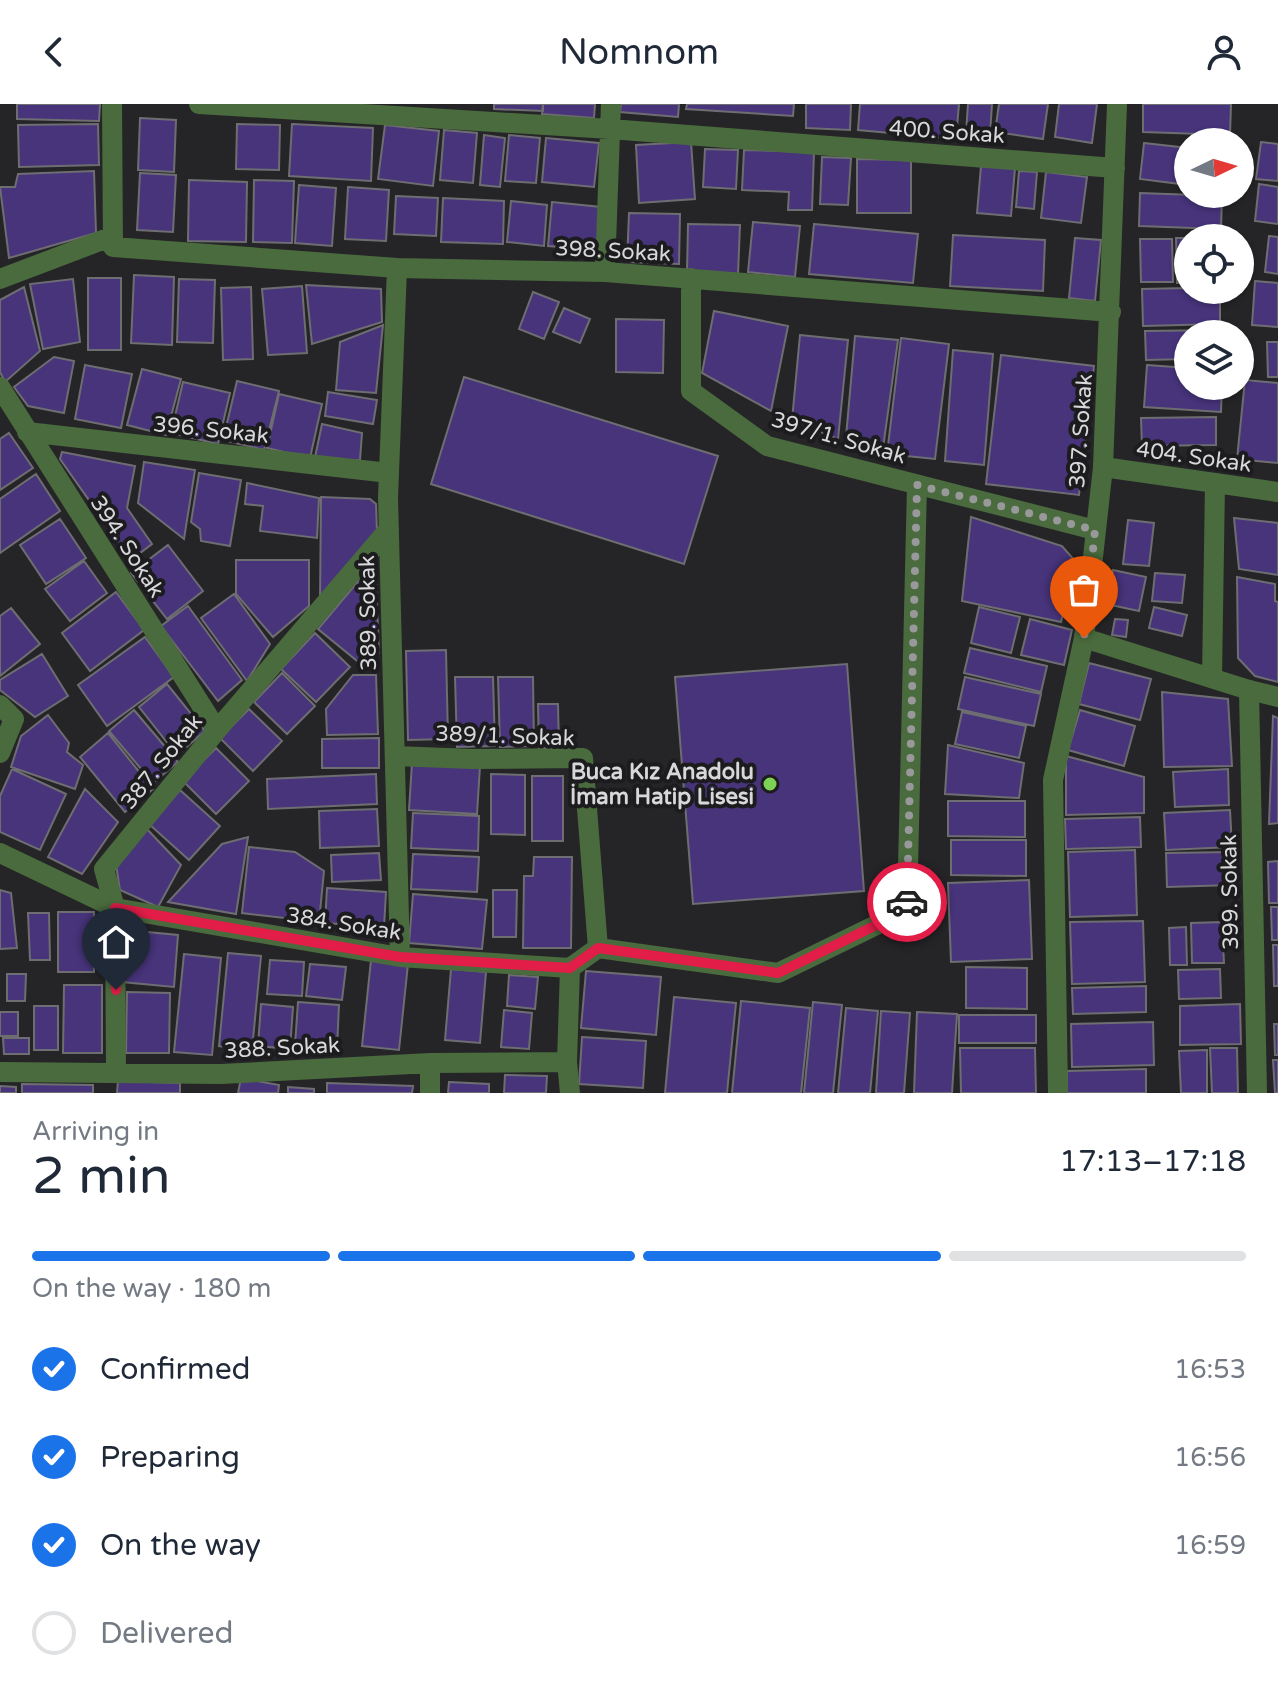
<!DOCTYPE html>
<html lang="en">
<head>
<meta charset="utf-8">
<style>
	body { margin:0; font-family:"Varela Round",sans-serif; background:#f6f6f7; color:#1f2937; height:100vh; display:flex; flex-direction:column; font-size:30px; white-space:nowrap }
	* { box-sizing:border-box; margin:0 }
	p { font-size:26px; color:#747a83 }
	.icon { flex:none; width:44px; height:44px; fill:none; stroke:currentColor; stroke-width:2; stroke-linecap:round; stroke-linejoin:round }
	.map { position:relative; height:989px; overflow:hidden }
	.details { display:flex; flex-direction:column; background:#fff; flex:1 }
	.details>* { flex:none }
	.needle { width:52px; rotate:85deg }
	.tools { position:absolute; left:1174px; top:24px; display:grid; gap:16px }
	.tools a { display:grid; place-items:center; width:80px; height:80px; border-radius:50%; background:#fff; box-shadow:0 2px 6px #0004; font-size:40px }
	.pin { position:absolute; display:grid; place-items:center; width:68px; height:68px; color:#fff; margin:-82px -34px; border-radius:50% 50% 50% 0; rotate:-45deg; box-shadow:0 0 8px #0007 }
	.pin .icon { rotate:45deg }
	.courier { position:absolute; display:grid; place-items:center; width:80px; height:80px; margin:-40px; border:6px solid #e11d48; border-radius:50%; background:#fff; color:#222; box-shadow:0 2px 10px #0007 }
	.head em { font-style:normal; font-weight:600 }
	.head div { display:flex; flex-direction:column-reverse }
	.head { display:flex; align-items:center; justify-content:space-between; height:136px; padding:0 32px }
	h1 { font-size:52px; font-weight:600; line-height:60px }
	.bar { display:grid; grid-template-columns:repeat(4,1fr); gap:12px 8px; align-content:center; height:96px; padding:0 32px }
	.bar i { height:10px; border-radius:6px; background:#e0e1e3 }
	.bar .current { background:#1a73e8 }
	.bar p { grid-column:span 4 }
	ol { padding:0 32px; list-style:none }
	li { display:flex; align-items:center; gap:24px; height:88px }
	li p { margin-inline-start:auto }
	li .icon { padding:8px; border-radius:50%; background:#1a73e8; color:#fff; stroke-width:4 }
	li:last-child { color:#747a83 }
	li i { width:44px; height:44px; border:4px solid #e0e1e3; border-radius:50% }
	header { display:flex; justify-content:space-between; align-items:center; height:104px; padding:0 32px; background:#fff; font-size:36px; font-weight:600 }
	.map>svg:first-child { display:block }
</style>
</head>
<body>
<header><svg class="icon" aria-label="back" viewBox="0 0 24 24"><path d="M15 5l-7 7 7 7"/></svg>Nomnom<svg class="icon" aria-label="person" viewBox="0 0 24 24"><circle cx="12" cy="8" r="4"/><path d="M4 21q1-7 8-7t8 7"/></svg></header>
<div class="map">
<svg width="1278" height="989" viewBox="0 0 1278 989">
	<rect width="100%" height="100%" fill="#252528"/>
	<!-- building -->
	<path fill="#47347b" stroke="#6e6d71" stroke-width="2" d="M17,0H100L99,17L17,15Z
		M494,0H543V7L494,5Z
		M543,0H595L594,14L542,10Z
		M621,0H679L678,13L620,8Z
		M687,0H794L793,12L686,5Z
		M806,0H851L850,26L806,24Z
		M860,0H959L956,35L858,26Z
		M968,0H992L990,30L966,29Z
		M999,0H1048L1043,35L995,28Z
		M1059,0H1097L1092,39L1055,33Z
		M1143,0H1231L1230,31L1143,28Z
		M140,14L176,16L174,68L138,66Z
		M98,20L99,61L19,63L18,21Z
		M237,20L280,21L279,66L236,65Z
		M292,20L373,24L371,77L289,72Z
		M385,21L439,27L433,82L378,75Z
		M444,26L477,29L473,79L440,76Z
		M484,31L505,34L500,83L480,81Z
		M509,31L540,34L536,79L505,77Z
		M546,34L599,39L594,83L542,78Z
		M691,38L695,95L639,99L636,41Z
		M1261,38L1278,40V77L1256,75Z
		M1144,39L1188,44V81L1140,75Z
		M705,45L738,46L736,85L703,83Z
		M744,46L814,48L812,106H788L789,88L742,86Z
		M822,53L851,54L848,101L820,100Z
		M857,55L911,56V109H857Z
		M981,62L1015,64L1011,112L977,109Z
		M94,67L96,129L9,154L0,83H15L18,70Z
		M1019,67L1037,68L1034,105L1016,103Z
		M1046,68L1087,73L1081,119L1041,114Z
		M140,69L176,71L173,128L137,126Z
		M189,76L247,78L246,138L188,137Z
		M254,76L294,77L292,139L253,138Z
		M1259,80L1278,83V120L1255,117Z
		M299,81L336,84L332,142L295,139Z
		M348,83L389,86L386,137L345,135Z
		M1140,89L1222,92L1221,125L1139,122Z
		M396,92L438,94L436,132L394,130Z
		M443,94L504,97L503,140L441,138Z
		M511,97L547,101L544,142L507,138Z
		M552,98L601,103L597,146L548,142Z
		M629,109L680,110L679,160L627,158Z
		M753,118L800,122L795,173L748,168Z
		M688,120L740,121L738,170L687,168Z
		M814,120L918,130L913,179L809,170Z
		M953,131L1045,136L1043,187L950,182Z
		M1269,132L1278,133V170L1265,168Z
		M1075,134L1101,136L1095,197L1069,194Z
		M1176,134H1188V179H1177Z
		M1140,135H1172L1173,178H1141Z
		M134,171L174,173L172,241L131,239Z
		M88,174H121V246H88Z
		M73,175L80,238L43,245L30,180Z
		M179,175L215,176L213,239L177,238Z
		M1255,177L1278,179V223L1252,221Z
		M306,181L381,185L382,218L312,240Z
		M302,182L307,249L268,251L262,185Z
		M24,183L40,247L5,278L0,268V196Z
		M251,183L253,255L223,256L221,184Z
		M1188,184L1220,186V220L1143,222L1142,185Z
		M533,188L559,198L544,235L519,225Z
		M564,204L590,215L580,239L553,228Z
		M714,207L788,222L771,307L702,269Z
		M616,215L664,216L663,269L616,268Z
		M383,221L376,289L336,286L340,238Z
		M1219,226V230H1188V255L1146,256L1145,227Z
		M800,231L848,236L838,335L792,316Z
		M855,232L898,236L883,344L846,333Z
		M901,234L949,240L935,355L887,350Z
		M1267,238H1278V273H1268Z
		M953,246L993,250L984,361L945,357Z
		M1001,251L1094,262L1079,391L986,380Z
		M54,253L74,257L64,309L28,302L14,283Z
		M85,261L132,270L121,324L75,315Z
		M1147,261L1188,264V282H1222L1221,308L1144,303Z
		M142,265L181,275L166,331L127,321Z
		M464,273L718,352L684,460L431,380Z
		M1245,276L1278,279V359L1237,355Z
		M237,277L279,287L264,346L223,336Z
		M183,278L230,289L218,340L171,329Z
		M328,288L377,296L373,320L325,312Z
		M279,290L322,300L310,354L267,344Z
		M1216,313V341L1142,342L1141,314Z
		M322,320L362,329L360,356L314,358Z
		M9,329L33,364L0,386V335Z
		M62,348L135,362L127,404L152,440L131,456L60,355Z
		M144,358L195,366L184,435L138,399Z
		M199,369L241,376L230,442L201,437L200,425L191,418Z
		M36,370L60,407L0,449V395Z
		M247,379L319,394L317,434L260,427L263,402L245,400Z
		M321,393L370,395L376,400L377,429L320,498Z
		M971,413L1062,442L1076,458L1061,518L962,497Z
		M1234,414L1278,419V471L1239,465Z
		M60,415L86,454L46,480L20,441Z
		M1128,416L1154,419L1149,462L1123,460Z
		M168,441L203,487L167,515L131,469Z
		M236,456H309V502L273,533L236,490Z
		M84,457L107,489L70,517L45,485Z
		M1113,466L1146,473L1139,507L1106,500Z
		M365,469L376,478L379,549L367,565L318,525Z
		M1155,469L1185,471L1182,499L1152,497Z
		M1237,473L1275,480V497L1278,498V578L1255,572L1238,554Z
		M116,488L144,526L90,567L62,529Z
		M234,490L270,540L247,577L201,514Z
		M188,502L242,576L218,597L161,522Z
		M979,503L1020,513L1011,549L971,539Z
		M1154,503L1187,511L1182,532L1149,524Z
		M11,504L40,540L0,572V512Z
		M1030,515L1072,526L1064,561L1021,551Z
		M1115,515L1128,516L1126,533L1112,531Z
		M315,529L350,563L316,598L281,565Z
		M145,533L174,573L107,622L78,581Z
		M970,544L1047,562L1041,588L964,569Z
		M446,546L448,635L408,636L406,547Z
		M42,550L68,592L35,613L0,586V576Z
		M1089,559L1151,575L1140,616L1079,600Z
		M847,560L864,787L693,800L675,573Z
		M282,569L315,602L287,630L254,598Z
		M353,571H376L378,630L327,631L326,605Z
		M455,573H493L495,642L457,643Z
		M498,573H533L534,642L500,643Z
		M965,573L1041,590L1034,622L958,605Z
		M167,580L205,627L177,651L139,603Z
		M1162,588L1228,595L1232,662L1164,663Z
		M538,600H558L559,644H539Z
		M249,605L282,637L253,667L220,634Z
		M134,606L178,658L153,679L109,627Z
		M1080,606L1135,622L1124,662L1068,646Z
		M962,608L1026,622L1019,654L955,640Z
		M48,611L69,639L67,648L83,661L75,685L11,663L21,632Z
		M1273,612L1278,614V719L1269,720Z
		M108,629L153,685L125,708L80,653Z
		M379,634V664H322V635Z
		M948,641L1024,659L1019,694L945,690Z
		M216,644L249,677L216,710L183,677Z
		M1066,652L1144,673V709L1066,711Z
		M412,659L480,662L477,710L409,706Z
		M12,665L66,690L40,746L0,728V692Z
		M1228,665L1229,701L1175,703L1173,668Z
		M376,670L377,700L268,705L267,675Z
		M491,670L525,671V731L491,730Z
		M532,672H563V737H532Z
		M85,685L118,718L82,770L48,753Z
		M180,686L220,722L189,756L150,721Z
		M948,697H1025V733L948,732Z
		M377,705L379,742L320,744L319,707Z
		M1230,706L1232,743L1166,746L1164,709Z
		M413,709L479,712L478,747L411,744Z
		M1140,713L1141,743L1066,745L1065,715Z
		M145,723L181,761L158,803L120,786L116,761Z
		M248,733L236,810L168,798L222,740Z
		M951,736H1026V772L951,771Z
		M249,743L295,748L324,767L319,818L242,809Z
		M1135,746L1137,811L1070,813L1068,748Z
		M1232,748L1233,781L1167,783L1166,749Z
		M379,749L381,776L332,778L331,751Z
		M413,750L479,753L477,788L411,785Z
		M534,753H572L571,844H523L524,772H533Z
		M1278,757V799H1269L1268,758Z
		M1029,776L1032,855L951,858L948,779Z
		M327,784L386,788L384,823L325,819Z
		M0,786L11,789L17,844L0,845Z
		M493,786H517L516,833H493Z
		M413,790L487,796L482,845L409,839Z
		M1271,803H1278V836H1272Z
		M58,808H94V868H58Z
		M28,809H49L50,856H30Z
		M1143,817L1145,878L1072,880L1070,818Z
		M1222,818L1224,859H1192L1191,819Z
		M1186,823L1187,861H1170L1169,824Z
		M126,826L178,831L174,883L122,878Z
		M1273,841H1278V882H1274Z
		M228,849L261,852L252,946L219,942Z
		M184,850L221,854L212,951L174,948Z
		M270,856L304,858L302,892L267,890Z
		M371,856L408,860L399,946L362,942Z
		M310,860L346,863L342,896L306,892Z
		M966,863L1027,864V905L966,904Z
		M451,865L486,868L480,939L445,936Z
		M1220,865L1221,894L1179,895L1178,866Z
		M586,867L661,873L656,931L581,924Z
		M7,870H26L25,897H7Z
		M509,871L538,873L535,905L507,902Z
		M64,881H102V949H63Z
		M1146,882V908L1073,910L1072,884Z
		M127,888L170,889L169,949H126Z
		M674,893L736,899L727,989H665Z
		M741,897L810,904L801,989H732Z
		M298,898L339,901L337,944L295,941Z
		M813,898L842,901L833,989H804Z
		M261,900L293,903L290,945L258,942Z
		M1240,900L1241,940L1180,941V902Z
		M34,902H58V946H34Z
		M846,904L878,907L870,989H838Z
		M504,906L532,909L529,945L501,943Z
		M881,907L910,909L904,989H876Z
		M0,908H18V932H0Z
		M917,908L957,910L952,989H914Z
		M959,911H1036V939H959Z
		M1153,918L1154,961L1072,963L1071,920Z
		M1274,920H1278V951H1275Z
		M582,933L646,937L643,984L579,980Z
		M3,934H29V950H4Z
		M960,944H1035L1036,989H961Z
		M1210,944H1237L1238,989H1212Z
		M1207,946V989H1181L1179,947Z
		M1273,956H1278V989H1275Z
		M1146,965V989H1067V967Z
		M505,971L547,972L546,989H504Z
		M241,974L279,981L278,989H238Z
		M118,977L180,979V989H117Z
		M449,978L489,980V989H448Z
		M327,979L413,982L412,989H327Z
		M22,980L93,981V989H22Z
		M0,982L16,983V989H0Z
		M288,983L314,985V989H288Z"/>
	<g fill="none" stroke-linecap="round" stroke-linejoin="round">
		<!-- minor -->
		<path stroke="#4a6b3d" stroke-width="20" d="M112,0L113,143L397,164L605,168L1111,208
			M199,0L610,25L1115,64
			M397,164L388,394L400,853
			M605,168L611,0
			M691,174V287L767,342L1095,426
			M0,175L113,132
			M0,283L217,626
			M27,328L389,369
			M1212,574L1215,379
			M1249,586L1257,989
			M0,601L14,615L0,649
			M395,652L472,655L583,654L598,844L570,864
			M0,749L115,804L400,853L570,864L567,958L570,989
			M598,844L778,869L907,806L917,381
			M430,959V989
			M0,968L221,970L430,959L567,958
			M116,968L115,804L104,765L217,626L389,425
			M1058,989L1053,676L1084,534L1103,363L1117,0"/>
		<!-- tertiary -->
		<path stroke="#4a6b3d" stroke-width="20" d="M1103,363L1278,388
			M1084,534L1249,586L1278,593"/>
	</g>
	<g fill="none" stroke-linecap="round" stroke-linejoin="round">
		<!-- done -->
		<path stroke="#99999c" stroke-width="8" stroke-dasharray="0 14.4" d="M907,798L917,381L1095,426L1084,534"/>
		<!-- route -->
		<path stroke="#e11d48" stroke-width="10" d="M116,886L115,804L400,853L570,864L598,844L778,869L907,806V798"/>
	</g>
	<!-- markers -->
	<circle fill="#7dd154" stroke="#1c1c1e" stroke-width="3" cx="770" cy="680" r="8"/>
	<g text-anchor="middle" stroke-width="8" stroke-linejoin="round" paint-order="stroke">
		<!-- street labels -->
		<g font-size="22" fill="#d8d8da" stroke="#1c1c1e">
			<text transform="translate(947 27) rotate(4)" y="8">400. Sokak</text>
			<text transform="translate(613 146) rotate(3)" y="8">398. Sokak</text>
			<text transform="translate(211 325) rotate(6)" y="8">396. Sokak</text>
			<text transform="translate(1080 327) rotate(-86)" y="8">397. Sokak</text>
			<text transform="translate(839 333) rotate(16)" y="8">397/1. Sokak</text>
			<text transform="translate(1194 352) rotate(8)" y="8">404. Sokak</text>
			<text transform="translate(128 442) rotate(57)" y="8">394. Sokak</text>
			<text transform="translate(367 509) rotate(-91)" y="8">389. Sokak</text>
			<text transform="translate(505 631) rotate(2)" y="8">389/1. Sokak</text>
			<text transform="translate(161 657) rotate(-51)" y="8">387. Sokak</text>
			<text transform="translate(1229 788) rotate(-91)" y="8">399. Sokak</text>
			<text transform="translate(344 819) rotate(9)" y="8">384. Sokak</text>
			<text transform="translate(282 943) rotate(-3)" y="8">388. Sokak</text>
		</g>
		<!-- poi labels -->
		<g font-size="22" font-weight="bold" fill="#d8d8da" stroke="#1c1c1e" text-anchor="end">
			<text x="754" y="675">Buca Kız Anadolu<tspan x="754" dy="25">İmam Hatip Lisesi</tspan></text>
		</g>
	</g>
</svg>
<div class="tools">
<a><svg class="needle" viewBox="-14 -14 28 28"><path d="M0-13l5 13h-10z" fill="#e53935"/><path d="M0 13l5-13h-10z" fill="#747a83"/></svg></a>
<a><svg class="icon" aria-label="locate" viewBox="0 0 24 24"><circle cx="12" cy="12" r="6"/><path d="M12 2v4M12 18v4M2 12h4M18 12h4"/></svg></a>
<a><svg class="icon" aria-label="layers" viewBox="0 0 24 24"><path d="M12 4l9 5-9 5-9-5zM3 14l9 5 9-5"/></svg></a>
</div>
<div class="pin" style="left:1084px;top:534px;background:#ea580c"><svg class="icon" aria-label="bag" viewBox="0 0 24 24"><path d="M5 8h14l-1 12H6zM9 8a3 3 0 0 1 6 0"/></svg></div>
<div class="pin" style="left:116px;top:886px;background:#1f2937"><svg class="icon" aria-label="home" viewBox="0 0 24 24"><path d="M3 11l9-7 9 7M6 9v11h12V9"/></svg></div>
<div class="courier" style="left:907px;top:798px"><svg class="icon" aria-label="car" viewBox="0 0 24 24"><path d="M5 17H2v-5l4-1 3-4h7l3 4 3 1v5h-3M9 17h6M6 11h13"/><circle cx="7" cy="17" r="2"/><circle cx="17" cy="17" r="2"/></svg></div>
</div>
<section class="details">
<div class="head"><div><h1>2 min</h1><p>Arriving in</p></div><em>17:13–17:18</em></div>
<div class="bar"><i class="current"></i><i class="current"></i><i class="current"></i><i></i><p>On the way · 180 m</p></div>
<ol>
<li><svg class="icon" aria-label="check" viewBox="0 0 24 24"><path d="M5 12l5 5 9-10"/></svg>Confirmed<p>16:53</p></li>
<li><svg class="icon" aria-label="check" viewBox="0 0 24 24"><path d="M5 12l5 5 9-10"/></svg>Preparing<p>16:56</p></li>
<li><svg class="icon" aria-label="check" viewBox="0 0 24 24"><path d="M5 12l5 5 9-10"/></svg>On the way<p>16:59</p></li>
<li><i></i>Delivered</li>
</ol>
</section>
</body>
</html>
